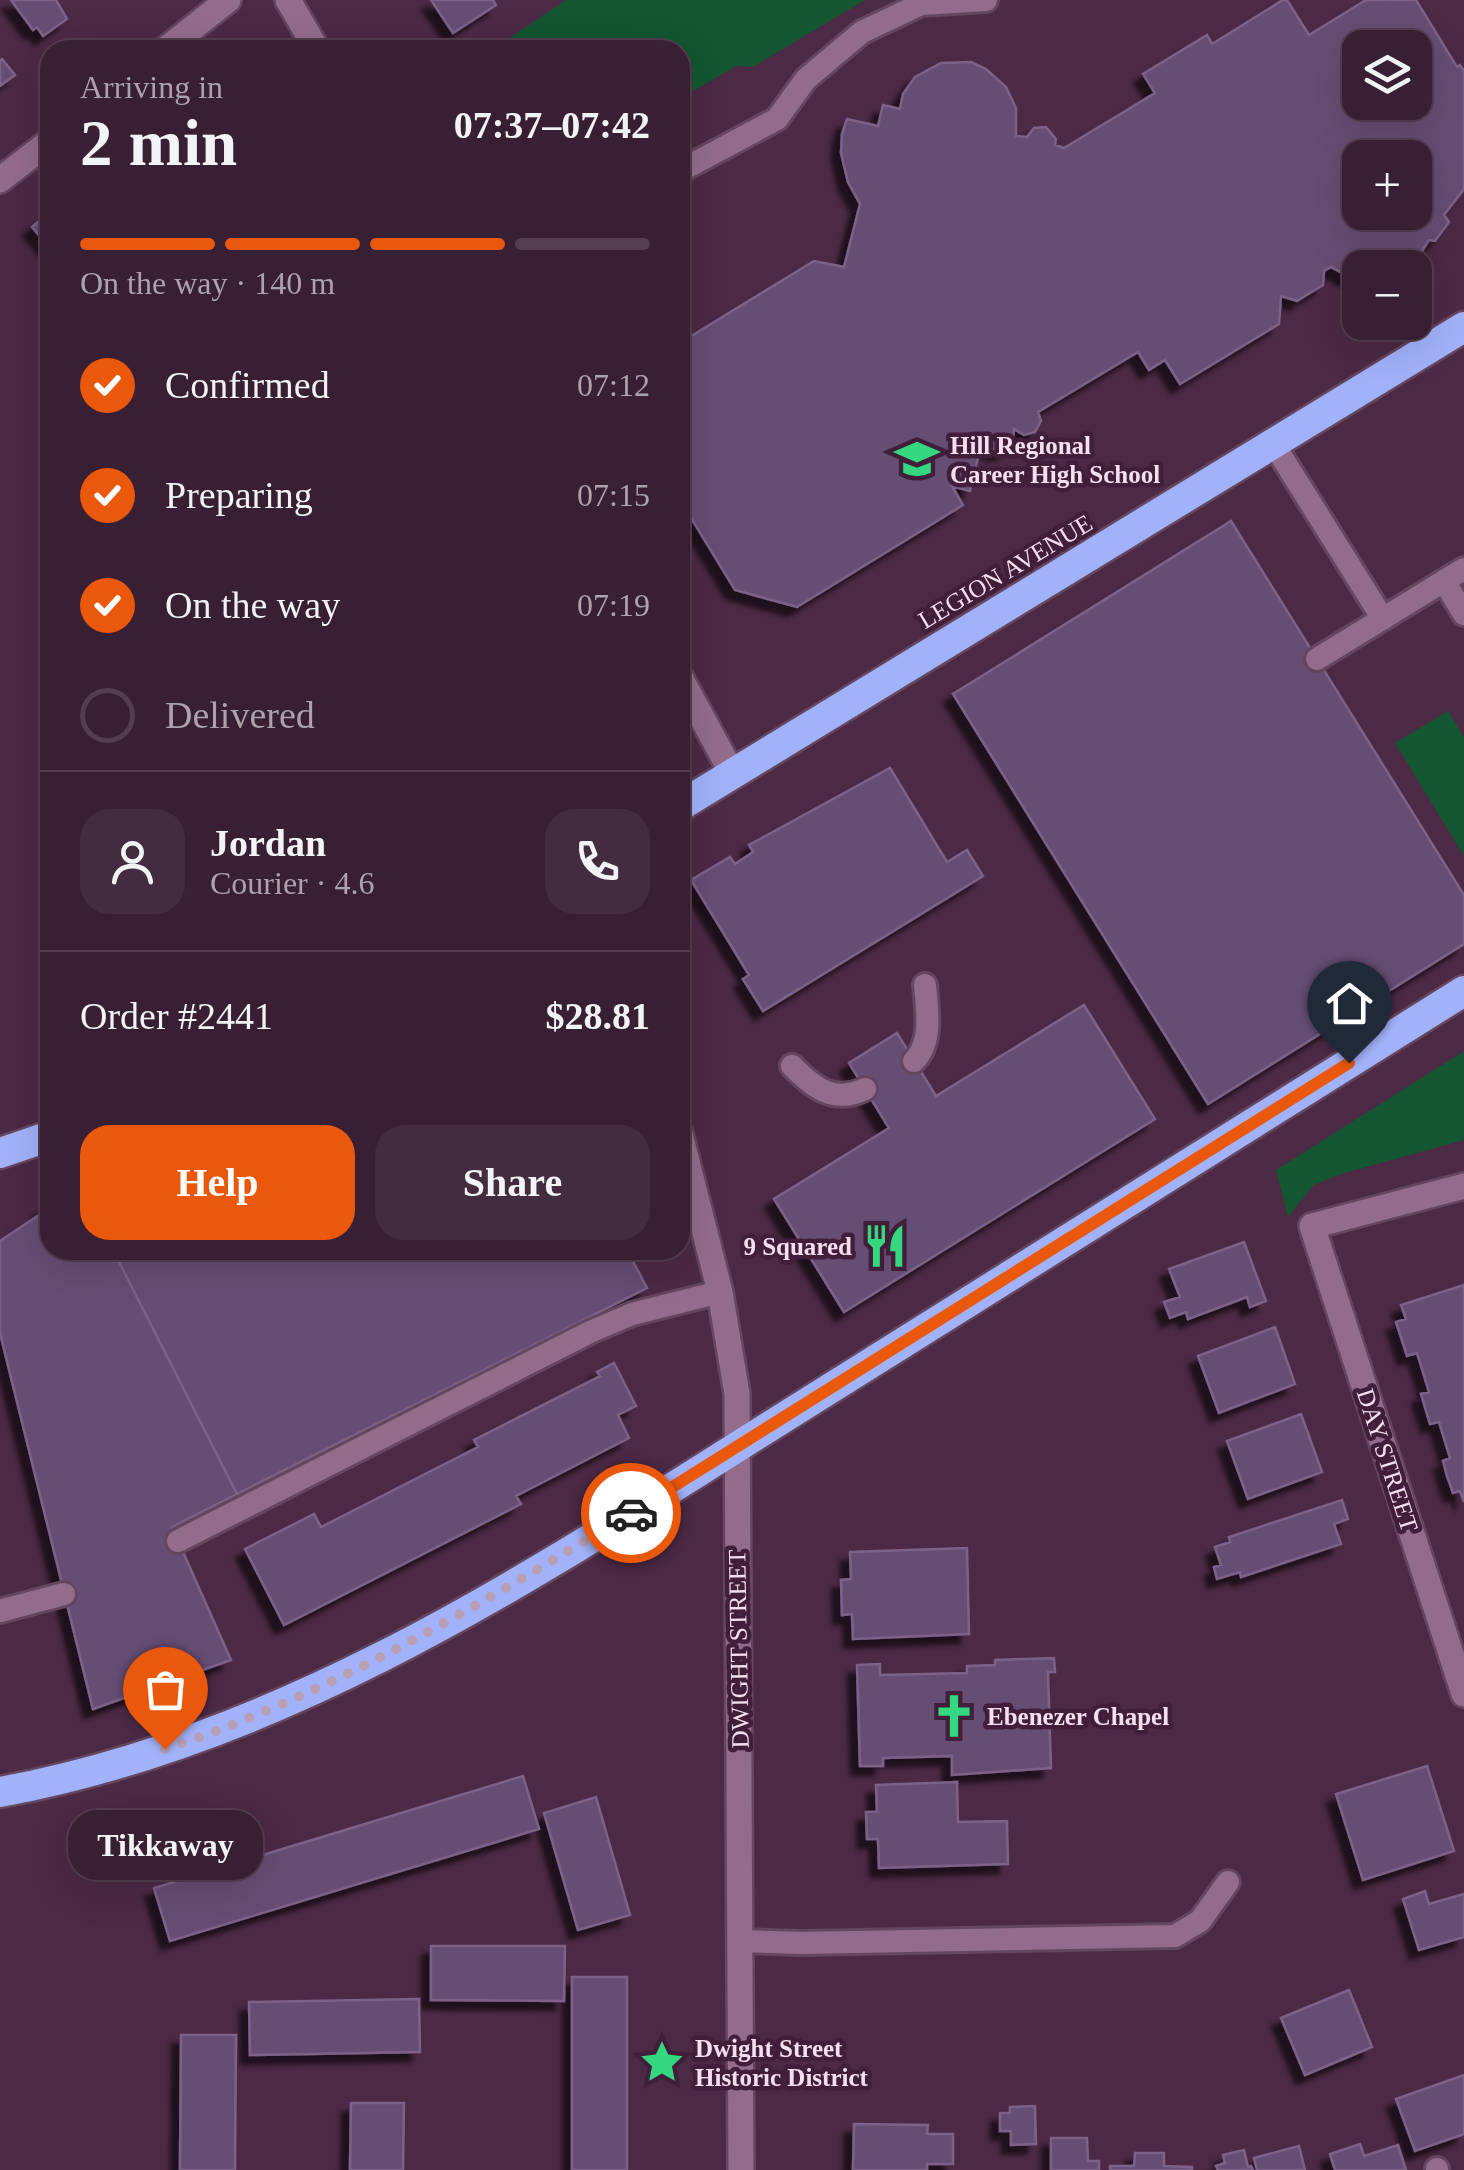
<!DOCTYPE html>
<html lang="en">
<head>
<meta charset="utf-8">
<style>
	body { margin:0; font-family:"Times New Roman",serif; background:#442c40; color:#f1f3f6; height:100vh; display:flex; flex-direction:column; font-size:38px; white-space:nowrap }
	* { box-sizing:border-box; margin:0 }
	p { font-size:32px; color:#aba2ac }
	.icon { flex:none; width:55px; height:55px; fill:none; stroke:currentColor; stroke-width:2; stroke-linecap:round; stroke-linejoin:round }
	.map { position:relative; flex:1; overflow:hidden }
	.side { position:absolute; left:40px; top:40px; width:650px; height:1220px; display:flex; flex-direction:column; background:#391f34; border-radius:30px; box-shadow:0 10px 40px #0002,0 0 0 2px #533d4f }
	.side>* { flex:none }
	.controls { position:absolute; left:1342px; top:30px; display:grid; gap:20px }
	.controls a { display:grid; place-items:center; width:90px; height:90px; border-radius:20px; background:#391f34; box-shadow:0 10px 40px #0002,0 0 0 2px #533d4f; font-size:50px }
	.pin { position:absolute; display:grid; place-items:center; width:85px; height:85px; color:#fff; margin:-102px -42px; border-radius:50% 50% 50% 0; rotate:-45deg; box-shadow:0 0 10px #0007 }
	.pin .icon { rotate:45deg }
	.courier { position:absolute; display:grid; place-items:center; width:100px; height:100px; margin:-50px; border:8px solid #ea580c; border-radius:50%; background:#fff; color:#222; box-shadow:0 2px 12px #0007 }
	.bubble { position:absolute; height:70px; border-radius:30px; background:#391f34; box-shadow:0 10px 40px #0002,0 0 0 2px #533d4f; font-size:32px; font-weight:800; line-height:70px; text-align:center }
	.overview em { font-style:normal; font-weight:800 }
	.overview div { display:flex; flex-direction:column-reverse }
	.overview { display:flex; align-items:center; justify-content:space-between; height:170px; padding:0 40px }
	h1 { font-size:65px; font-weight:800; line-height:75px }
	.bar { display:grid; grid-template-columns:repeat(4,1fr); gap:15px 10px; align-content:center; height:120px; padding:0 40px }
	.bar i { height:12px; border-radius:8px; background:#533d4f }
	.bar .active { background:#ea580c }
	.bar p { grid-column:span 4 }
	.line { display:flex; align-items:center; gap:25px; padding:0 40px; border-top:2px solid #533d4f }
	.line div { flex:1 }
	.round { display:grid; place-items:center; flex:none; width:105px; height:105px; border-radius:30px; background:#442c40 }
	ol { padding:0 40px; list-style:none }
	li { display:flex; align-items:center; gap:30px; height:110px }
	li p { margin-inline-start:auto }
	li .icon { padding:10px; border-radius:50%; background:#ea580c; color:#fff; stroke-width:4 }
	li:last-child { color:#aba2ac }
	li i { width:55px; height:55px; border:5px solid #533d4f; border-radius:50% }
	.button { display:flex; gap:20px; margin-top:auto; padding:20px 40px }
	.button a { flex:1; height:115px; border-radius:30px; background:#ea580c; color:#fff; font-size:40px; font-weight:800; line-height:115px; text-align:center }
	.button a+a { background:#442c40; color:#f1f3f6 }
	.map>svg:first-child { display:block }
</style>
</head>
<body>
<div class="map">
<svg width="1464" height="2170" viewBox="0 0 1464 2170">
	<defs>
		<filter id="shadow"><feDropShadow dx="-9" dy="9" stdDeviation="2.5" flood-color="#0009"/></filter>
	</defs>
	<rect width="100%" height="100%" fill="#4c2945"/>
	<!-- green -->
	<path fill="#135631" d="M566,0H865L753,67L736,66L680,99V50H492Z
		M1448,711L1464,737V856L1395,743Z
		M1464,1051V1140L1341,1174L1314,1185L1288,1217L1276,1170Z"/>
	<!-- building -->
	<path fill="#664d73" stroke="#7c6289" stroke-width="2.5" fill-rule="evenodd" filter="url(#shadow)" d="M11,0H56L67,19L43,36L37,27L33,30Z
		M431,0H493L496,5L453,33Z
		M1283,0H1287L1309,35L1366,0H1416L1457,67L1460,65L1464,71V189L1444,215L1449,222L1435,241L1429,240L1411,268H1360V283L1331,267L1324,271L1323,285L1297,301L1281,296L1279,324L1180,384L1165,360L1149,370L1138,352L1038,412L1041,421L1035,432L1024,435L1014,429L1013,441L1007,450L996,452L982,441L970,491L952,486L963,505L797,607L735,590L680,500V343L814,261L844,267L860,204L848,182L841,153L842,134L847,119L878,126L883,105L900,109L903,94L915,77L941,63L971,62L986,69L1006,87L1016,108V136L1027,137L1034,128L1046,127L1056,139L1055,145L1064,148L1155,93L1143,74L1207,35L1212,44ZM1360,48H1415V102H1360ZM1360,158H1415V212H1360Z
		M2,59L15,75L0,86V61Z
		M50,212V249L32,227Z
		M1231,521L1464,895V944L1208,1104L953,694Z
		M890,768L947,862L967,850L983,876L763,1011L743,979L749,975L691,880L730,857L735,864L753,852L749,845Z
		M1084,1005L1155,1119L844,1312L774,1199L889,1128L849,1063L897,1033L936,1096Z
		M50,1204V1250H113L237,1494L172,1527L231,1660L93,1709L0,1333V1241L42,1213L41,1209Z
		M1244,1242L1266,1301L1250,1307L1247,1297L1188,1319L1186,1312L1170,1318L1164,1302L1180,1297L1169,1269Z
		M113,1250H627L647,1288L237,1494Z
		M1464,1285V1502L1460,1491L1453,1493L1447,1476L1443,1461L1450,1458L1439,1422L1430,1424L1421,1394L1429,1392L1417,1353L1407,1356L1396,1322L1406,1319L1401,1305Z
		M1275,1327L1295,1384L1219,1413L1198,1356Z
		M614,1363L636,1406L618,1415L629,1438L516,1496L521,1504L284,1625L245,1549L314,1514L321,1527L478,1447L474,1440L600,1376L597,1372Z
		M1301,1414L1322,1472L1248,1499L1227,1441Z
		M1342,1500L1348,1519L1334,1524L1341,1544L1241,1577L1240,1572L1217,1579L1214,1567L1221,1565L1215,1547L1230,1542L1229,1537Z
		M967,1548L969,1634L853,1639L852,1614L842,1615L841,1580L851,1579L850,1552Z
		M1054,1658L1055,1672H1048L1051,1768L952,1775V1756L883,1758V1766H860L857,1665L880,1664V1675L967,1673V1666L995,1665V1660Z
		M1427,1766L1454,1851L1363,1880L1336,1794Z
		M523,1776L539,1829L170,1941L154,1888Z
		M957,1782L958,1822L1007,1821L1008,1864L879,1868L878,1839H867L866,1812H877L876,1785Z
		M596,1797L630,1915L578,1930L544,1813Z
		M1425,1891L1429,1904L1464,1894V1937L1419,1950L1403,1899Z
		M431,1946H565L564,2001L431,2000Z
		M572,1977H627V2170H572Z
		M1349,1990L1372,2047L1305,2075L1281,2018Z
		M419,1999L420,2052L250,2055L249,2002Z
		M181,2035H236L235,2170H180Z
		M1464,2075V2134L1415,2151L1396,2099Z
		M351,2103H404L403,2170H350Z
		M1035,2106L1036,2144L1011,2145V2131H1000V2113H1010V2107Z
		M854,2124L928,2125L927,2134H953V2164H927V2170H853Z
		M1051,2138H1087L1088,2161H1099V2170H1051Z
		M1360,2144L1364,2156L1398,2145L1406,2170H1335L1330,2154Z
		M1299,2146L1305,2170H1257L1254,2158Z
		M1244,2150L1248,2167L1251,2166L1253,2170H1218L1216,2166L1225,2163L1223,2155Z
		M1135,2153H1164V2166L1192,2167V2170H1110V2166H1134Z"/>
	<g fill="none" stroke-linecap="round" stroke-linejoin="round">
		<!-- lane casing -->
		<g stroke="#64465e" stroke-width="28">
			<path id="lane" d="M680,171L777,119L806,79L862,32L921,4L986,0
				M1273,443L1383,619
				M1464,569L1444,581L1464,614
				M1317,659L1444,581
				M914,1061C933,1042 927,1010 925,985
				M792,1066C814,1088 834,1104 865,1089
				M178,1541L590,1332L632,1314L720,1292
				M0,1611L64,1594
				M741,1941L801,1943L1175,1936L1200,1921L1228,1882
				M1437,2169V2170"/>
		</g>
		<!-- street casing -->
		<g stroke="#64465e" stroke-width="30">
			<path id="street" d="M288,0L317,50
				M165,50L228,0
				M0,180L50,141
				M680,677L732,773
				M1464,1186L1312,1226L1464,1694"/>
		</g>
		<!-- secondary casing -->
		<g stroke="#64465e" stroke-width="30">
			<path id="secondary" d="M680,1134L720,1292L737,1394L741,2170"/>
		</g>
		<!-- highway casing -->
		<g stroke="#64465e" stroke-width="35">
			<path id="highway" d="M680,806L1464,327
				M0,1153L50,1136
				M0,1792C300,1737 553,1562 807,1403C1026,1266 1245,1128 1464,991"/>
		</g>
		<!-- lane -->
		<use href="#lane" stroke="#936c8b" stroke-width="22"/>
		<!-- street -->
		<use href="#street" stroke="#936c8b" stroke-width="25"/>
		<!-- secondary -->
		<use href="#secondary" stroke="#936c8b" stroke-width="25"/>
		<!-- highway -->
		<use href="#highway" stroke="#a2b2fa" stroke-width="30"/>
	</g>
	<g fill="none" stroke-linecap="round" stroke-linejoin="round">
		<!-- done -->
		<path stroke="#b99fb4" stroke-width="10" stroke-dasharray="0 18" d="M165,1749C332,1694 481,1604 631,1513"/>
		<!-- route -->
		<path stroke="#ea580c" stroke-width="12" d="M631,1513L1349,1063"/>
	</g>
	<!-- icons -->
	<defs>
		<g id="school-bare" transform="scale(3.45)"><path d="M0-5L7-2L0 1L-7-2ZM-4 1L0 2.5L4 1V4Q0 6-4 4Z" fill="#35d881" stroke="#411f3b" stroke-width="2.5" paint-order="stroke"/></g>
		<g id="restaurant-bare" transform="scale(3.45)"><path d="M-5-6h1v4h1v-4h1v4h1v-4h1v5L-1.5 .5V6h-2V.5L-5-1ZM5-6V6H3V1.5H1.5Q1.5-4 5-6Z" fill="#35d881" stroke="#411f3b" stroke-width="2.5" paint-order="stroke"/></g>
		<g id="church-bare" transform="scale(3.45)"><path d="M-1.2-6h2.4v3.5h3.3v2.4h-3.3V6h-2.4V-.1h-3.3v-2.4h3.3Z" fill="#35d881" stroke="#411f3b" stroke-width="2.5" paint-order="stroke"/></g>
		<g id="sight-bare" transform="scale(3.45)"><path d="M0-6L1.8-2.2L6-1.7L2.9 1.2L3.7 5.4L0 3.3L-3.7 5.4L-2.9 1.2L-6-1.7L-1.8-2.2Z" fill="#35d881" stroke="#411f3b" stroke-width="2.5" paint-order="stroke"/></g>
	</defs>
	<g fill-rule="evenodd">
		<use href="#school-bare" x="917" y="459"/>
		<use href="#restaurant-bare" x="885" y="1246"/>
		<use href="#church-bare" x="954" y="1716"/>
		<use href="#sight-bare" x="662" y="2062"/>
	</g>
	<g text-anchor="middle" stroke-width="9" stroke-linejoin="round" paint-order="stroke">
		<!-- poi labels -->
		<g font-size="25" font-weight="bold" fill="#f4deef" stroke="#411f3b" text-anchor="start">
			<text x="950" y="454">Hill Regional<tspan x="950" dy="29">Career High School</tspan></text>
			<text x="852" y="1255" text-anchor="end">9 Squared</text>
			<text x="987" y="1725">Ebenezer Chapel</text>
			<text x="695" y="2057">Dwight Street<tspan x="695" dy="29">Historic District</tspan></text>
		</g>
		<!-- street labels -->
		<g font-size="25" fill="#f4deef" stroke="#411f3b">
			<text transform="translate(1005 571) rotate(-31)" y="9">LEGION AVENUE</text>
			<text transform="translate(1388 1460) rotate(72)" y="9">DAY STREET</text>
			<text transform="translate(738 1649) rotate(-91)" y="9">DWIGHT STREET</text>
		</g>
	</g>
</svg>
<div class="controls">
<a><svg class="icon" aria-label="layers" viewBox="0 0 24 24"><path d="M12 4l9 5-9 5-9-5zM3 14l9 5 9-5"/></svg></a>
<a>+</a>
<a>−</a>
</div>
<div class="pin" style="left:165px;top:1749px;background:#ea580c"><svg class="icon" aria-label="bag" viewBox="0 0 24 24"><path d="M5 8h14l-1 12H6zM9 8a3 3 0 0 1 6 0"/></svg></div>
<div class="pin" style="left:1349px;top:1063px;background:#1f2937"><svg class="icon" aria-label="home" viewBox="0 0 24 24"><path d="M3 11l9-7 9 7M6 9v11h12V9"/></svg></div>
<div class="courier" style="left:631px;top:1513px"><svg class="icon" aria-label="car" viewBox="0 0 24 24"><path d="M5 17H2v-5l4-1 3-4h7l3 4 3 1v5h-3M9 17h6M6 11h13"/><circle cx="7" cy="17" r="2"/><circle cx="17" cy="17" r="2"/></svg></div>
<div class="bubble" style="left:68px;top:1810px;width:195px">Tikkaway</div>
<section class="side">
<div class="overview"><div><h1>2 min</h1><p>Arriving in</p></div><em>07:37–07:42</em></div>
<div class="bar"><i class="active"></i><i class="active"></i><i class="active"></i><i></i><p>On the way · 140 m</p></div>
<ol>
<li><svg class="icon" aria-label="check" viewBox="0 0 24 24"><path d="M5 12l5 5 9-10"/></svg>Confirmed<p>07:12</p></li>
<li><svg class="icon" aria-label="check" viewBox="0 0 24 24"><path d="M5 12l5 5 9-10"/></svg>Preparing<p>07:15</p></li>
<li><svg class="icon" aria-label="check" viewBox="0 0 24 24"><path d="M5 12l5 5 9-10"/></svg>On the way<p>07:19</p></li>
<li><i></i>Delivered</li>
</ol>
<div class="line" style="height:180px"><a class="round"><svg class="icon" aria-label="person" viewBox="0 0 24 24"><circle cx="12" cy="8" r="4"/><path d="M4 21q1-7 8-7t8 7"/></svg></a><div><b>Jordan</b><p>Courier · 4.6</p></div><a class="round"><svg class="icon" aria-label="phone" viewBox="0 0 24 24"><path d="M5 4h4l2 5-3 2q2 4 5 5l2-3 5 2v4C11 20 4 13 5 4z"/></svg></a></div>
<div class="line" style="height:130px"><div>Order #2441</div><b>$28.81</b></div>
<div class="button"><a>Help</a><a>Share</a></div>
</section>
</div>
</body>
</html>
